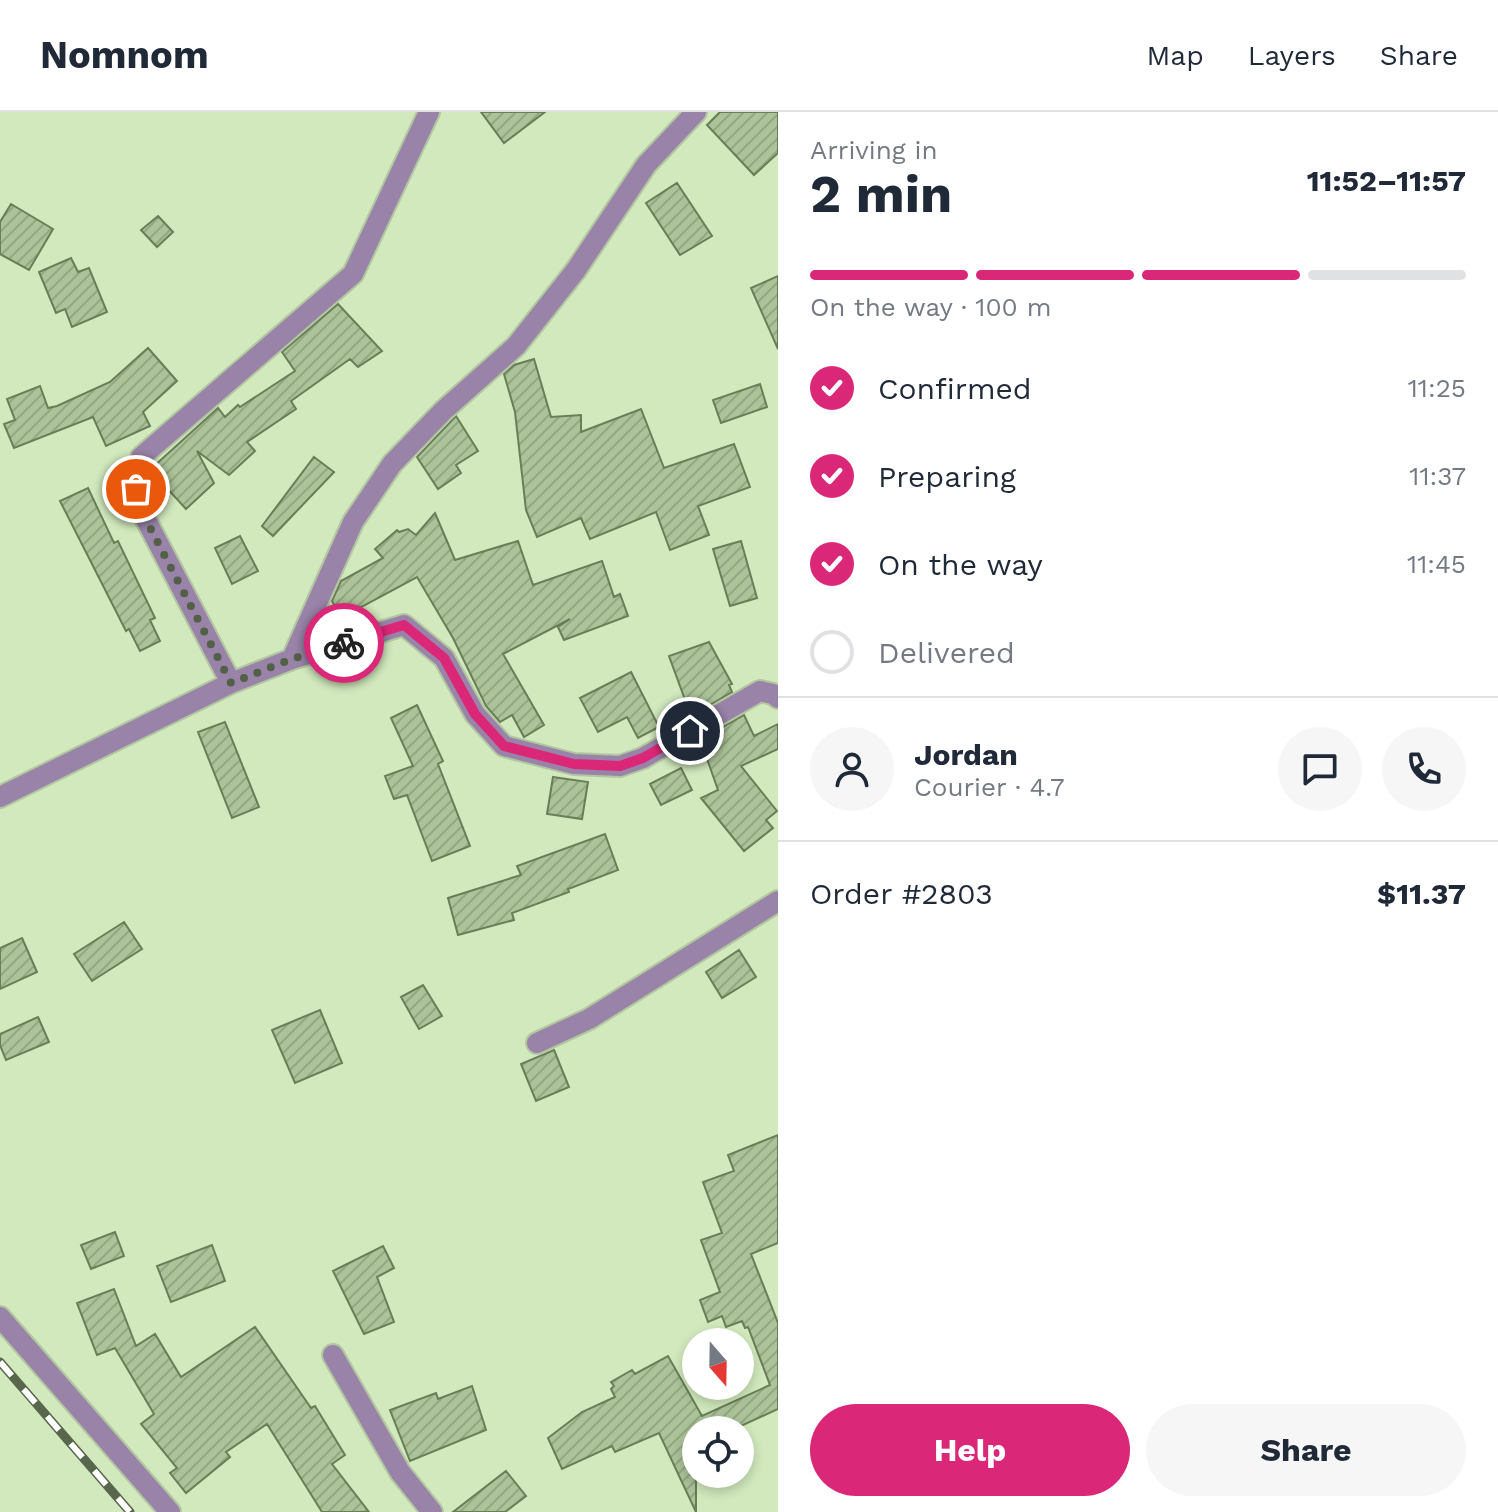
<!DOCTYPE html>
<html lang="en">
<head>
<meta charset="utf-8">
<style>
	body { margin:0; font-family:"Work Sans",sans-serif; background:#f6f6f7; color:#1f2937; height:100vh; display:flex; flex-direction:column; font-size:30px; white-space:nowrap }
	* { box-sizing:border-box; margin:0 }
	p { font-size:26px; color:#747a83 }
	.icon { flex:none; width:44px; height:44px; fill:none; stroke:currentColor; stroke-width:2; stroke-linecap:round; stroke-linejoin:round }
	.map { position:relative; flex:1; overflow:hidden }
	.panel { display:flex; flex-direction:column; background:#fff; width:720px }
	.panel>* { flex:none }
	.needle { width:52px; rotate:160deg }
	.fabs { position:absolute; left:682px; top:1216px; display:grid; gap:16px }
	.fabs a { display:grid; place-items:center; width:72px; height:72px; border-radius:50%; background:#fff; box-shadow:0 4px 12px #0003; font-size:40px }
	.pin { position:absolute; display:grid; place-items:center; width:68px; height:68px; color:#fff; margin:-34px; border:4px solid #fff; border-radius:50%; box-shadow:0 2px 8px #0007 }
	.courier { position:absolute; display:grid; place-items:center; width:80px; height:80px; margin:-40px; border:6px solid #db2777; border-radius:50%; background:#fff; color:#222; box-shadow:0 2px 10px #0007 }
	.headline em { font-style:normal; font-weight:700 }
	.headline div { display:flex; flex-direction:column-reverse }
	.headline { display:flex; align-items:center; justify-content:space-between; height:136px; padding:0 32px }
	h1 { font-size:52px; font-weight:700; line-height:60px }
	.bar { display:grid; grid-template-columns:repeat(4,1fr); gap:12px 8px; align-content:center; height:96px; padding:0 32px }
	.bar i { height:10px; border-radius:6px; background:#e0e1e3 }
	.bar .selected { background:#db2777 }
	.bar p { grid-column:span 4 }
	.line { display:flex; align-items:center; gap:20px; padding:0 32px; border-top:2px solid #e0e1e3 }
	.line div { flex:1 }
	.round { display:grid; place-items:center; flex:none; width:84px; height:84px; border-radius:42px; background:#f6f6f7 }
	ol { padding:0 32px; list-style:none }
	li { display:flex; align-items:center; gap:24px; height:88px }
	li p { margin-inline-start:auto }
	li .icon { padding:8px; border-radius:50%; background:#db2777; color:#fff; stroke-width:4 }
	li:last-child { color:#747a83 }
	li i { width:44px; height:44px; border:4px solid #e0e1e3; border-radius:50% }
	.action { display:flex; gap:16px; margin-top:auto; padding:16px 32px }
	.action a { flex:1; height:92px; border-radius:48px; background:#db2777; color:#fff; font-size:32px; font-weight:700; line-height:92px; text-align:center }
	.action a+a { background:#f6f6f7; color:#1f2937 }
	header { display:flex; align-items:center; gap:48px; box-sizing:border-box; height:112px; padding:0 40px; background:#fff; border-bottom:2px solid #e0e1e3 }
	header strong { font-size:38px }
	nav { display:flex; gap:44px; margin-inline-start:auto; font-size:28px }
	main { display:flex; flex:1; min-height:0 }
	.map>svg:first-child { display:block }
</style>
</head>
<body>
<header>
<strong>Nomnom</strong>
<nav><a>Map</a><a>Layers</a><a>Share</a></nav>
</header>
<main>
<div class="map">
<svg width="778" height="1400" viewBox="0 0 778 1400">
	<defs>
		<pattern id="building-hatch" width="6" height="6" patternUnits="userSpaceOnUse" patternTransform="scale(2)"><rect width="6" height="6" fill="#acc399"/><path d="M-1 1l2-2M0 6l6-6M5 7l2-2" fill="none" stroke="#93a782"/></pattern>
	</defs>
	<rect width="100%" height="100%" fill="#d1e9bd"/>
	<!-- building -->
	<path fill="url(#building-hatch)" stroke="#697e57" stroke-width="2" d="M481,0H545L504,31Z
		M720,0H778V41L754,63L707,13Z
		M677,71L712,124L680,143L646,91Z
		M11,92L53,117L29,158L0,142V110Z
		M158,104L173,120L157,135L141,118Z
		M71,146L78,160L89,156L107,200L72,215L65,197L56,201L39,160Z
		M778,164V237L751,176Z
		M338,192L382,239L358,255L350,247L291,289L296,297L247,330L255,339L229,363L197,339L214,371L186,397L152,360L153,355L218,296L225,305L238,293L240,295L295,259L282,240Z
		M148,236L177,269L143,300L150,314L106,334L93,305L14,336L4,312L15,308L7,287L40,274L48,296L57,294L110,270Z
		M534,247L551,305L581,303V320L641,297L664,356L734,332L750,375L698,394L709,423L670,438L656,400L590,427L581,406L537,425L526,398L515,300L504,262L514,253Z
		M760,272L767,295L721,311L713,288Z
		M456,304L478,339L456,353L461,361L438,377L417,345Z
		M314,345L334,360L273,424L262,414Z
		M88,376L114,431L118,429L155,506L150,508L160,529L140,539L129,517L126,519L60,389Z
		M435,401L455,448L518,429L533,473L602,449L614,485L620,482L628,504L564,528L558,515L570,507L503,542L544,613L524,625L512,603L500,610L486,594L453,526L417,465L341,506L332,489L341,469L383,446L375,437L397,418L399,420L408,417L416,423Z
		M240,424L258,459L232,472L215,436Z
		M741,429L757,486L730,494L713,437Z
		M709,530L732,572L729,573L732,580L691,604L669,544Z
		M631,560L659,615L638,626L627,605L598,620L580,586Z
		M417,593L443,649L438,652L470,734L432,749L407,683L394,687L385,664L413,654L391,606Z
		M744,603L754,624L778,612V637L741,654L777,699L766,708L773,716L744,739L701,686L718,678L706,644L709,642L702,627Z
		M225,610L259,695L232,706L198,620Z
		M681,656L692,678L661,693L650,672Z
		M553,665L588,670L582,707L547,702Z
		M605,722L618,758L568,777L569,780L512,801L514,808L458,823L448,786L521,763L517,754Z
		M124,810L142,837L92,869L74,842Z
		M22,826L37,860L0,877V836Z
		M739,838L756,865L722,886L706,860Z
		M423,873L442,904L419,917L401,885Z
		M320,898L342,951L295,971L272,918Z
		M38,905L49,930L6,948L0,933V922Z
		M554,938L569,975L536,989L521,952Z
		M778,1023V1131L751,1142L778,1211V1297L732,1318H696V1400L659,1321L615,1340L612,1334L562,1357L548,1326L582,1300L615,1285L611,1277L614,1274L611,1270L632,1258L635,1262L668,1244L702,1304L770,1273L748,1215L745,1216L742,1209L726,1215L722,1204L708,1210L700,1188L720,1180L701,1128L722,1121L703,1070L734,1059L728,1043Z
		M115,1120L124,1144L91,1157L81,1133Z
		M212,1133L225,1169L171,1190L157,1154Z
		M383,1134L394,1156L377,1165L394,1210L364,1222L333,1159Z
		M114,1177L136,1234L155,1222L181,1265L255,1215L311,1296L315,1294L345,1343L332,1352L369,1400H322L267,1312L226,1340L230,1345L186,1381L170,1361L177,1356L141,1312L154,1302L115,1236L97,1243L77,1191Z
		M472,1274L486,1318L410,1349L390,1298L436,1281L438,1287Z
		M506,1359L526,1384L505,1400H453Z"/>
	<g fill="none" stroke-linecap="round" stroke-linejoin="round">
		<!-- minor casing -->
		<g stroke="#b2c7a0" stroke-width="24">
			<path id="minor" d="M292,547L353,410L392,352L443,299L516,234L576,158L646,53L696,0
				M231,571L144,404L136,377L141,345L353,162L429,0
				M0,685L231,571L292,547L404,513L444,546L475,602L504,634L574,652L620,654L643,646L760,579L773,582L778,586
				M537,931L589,907L778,789
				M333,1243L400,1360L432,1400"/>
		</g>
		<!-- tertiary casing -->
		<g stroke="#b2c7a0" stroke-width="24">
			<path id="tertiary" d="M0,1205L170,1400"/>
		</g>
		<!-- minor -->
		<use href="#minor" stroke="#9983a8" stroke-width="20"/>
		<!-- tertiary -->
		<use href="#tertiary" stroke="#9983a8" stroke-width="20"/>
		<!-- rail casing -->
		<g stroke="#58664c" stroke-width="9">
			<path id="rail" d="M0,1250L130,1400"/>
		</g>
		<!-- rail -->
		<use href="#rail" stroke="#fff" stroke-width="6" stroke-dasharray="18" stroke-linecap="butt"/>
	</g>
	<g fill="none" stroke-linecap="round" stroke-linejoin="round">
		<!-- done -->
		<path stroke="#536047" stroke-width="8" stroke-dasharray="0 14.4" d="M136,377L144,404L231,571L292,547L344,531"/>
		<!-- route -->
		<path stroke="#db2777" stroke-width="10" d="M344,531L404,513L444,546L475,602L504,634L574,652L620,654L643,646L690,619"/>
	</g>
</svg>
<div class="fabs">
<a><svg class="needle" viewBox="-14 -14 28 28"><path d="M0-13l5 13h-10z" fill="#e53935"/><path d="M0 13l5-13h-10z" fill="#747a83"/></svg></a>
<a><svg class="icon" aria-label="locate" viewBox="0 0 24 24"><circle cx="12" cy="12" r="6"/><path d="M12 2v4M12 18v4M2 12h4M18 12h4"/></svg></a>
</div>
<div class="pin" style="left:136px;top:377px;background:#ea580c"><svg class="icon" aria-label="bag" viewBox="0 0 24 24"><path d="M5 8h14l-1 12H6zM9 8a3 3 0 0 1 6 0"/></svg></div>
<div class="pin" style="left:690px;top:619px;background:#1f2937"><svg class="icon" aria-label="home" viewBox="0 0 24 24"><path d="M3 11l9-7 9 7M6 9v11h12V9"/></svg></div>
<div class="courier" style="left:344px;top:531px"><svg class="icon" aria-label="bike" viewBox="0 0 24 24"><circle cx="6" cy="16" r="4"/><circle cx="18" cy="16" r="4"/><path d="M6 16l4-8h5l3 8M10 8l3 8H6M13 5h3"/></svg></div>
</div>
<section class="panel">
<div class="headline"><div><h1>2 min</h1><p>Arriving in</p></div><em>11:52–11:57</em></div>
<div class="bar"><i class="selected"></i><i class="selected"></i><i class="selected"></i><i></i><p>On the way · 100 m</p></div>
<ol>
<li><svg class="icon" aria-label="check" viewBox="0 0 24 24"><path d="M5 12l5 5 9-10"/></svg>Confirmed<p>11:25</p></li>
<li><svg class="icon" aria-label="check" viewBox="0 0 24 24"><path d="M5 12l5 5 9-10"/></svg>Preparing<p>11:37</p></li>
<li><svg class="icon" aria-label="check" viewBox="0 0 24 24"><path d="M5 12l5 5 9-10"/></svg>On the way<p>11:45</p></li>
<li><i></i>Delivered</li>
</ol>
<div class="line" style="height:144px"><a class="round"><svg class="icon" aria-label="person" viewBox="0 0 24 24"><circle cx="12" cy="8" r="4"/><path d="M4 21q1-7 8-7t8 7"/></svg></a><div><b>Jordan</b><p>Courier · 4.7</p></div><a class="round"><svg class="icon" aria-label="chat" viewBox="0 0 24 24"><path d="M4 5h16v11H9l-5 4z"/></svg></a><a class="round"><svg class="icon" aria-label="phone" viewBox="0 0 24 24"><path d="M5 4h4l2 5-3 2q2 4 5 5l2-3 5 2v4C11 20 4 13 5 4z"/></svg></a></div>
<div class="line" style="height:104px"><div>Order #2803</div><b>$11.37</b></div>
<div class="action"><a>Help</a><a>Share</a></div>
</section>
</main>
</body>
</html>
